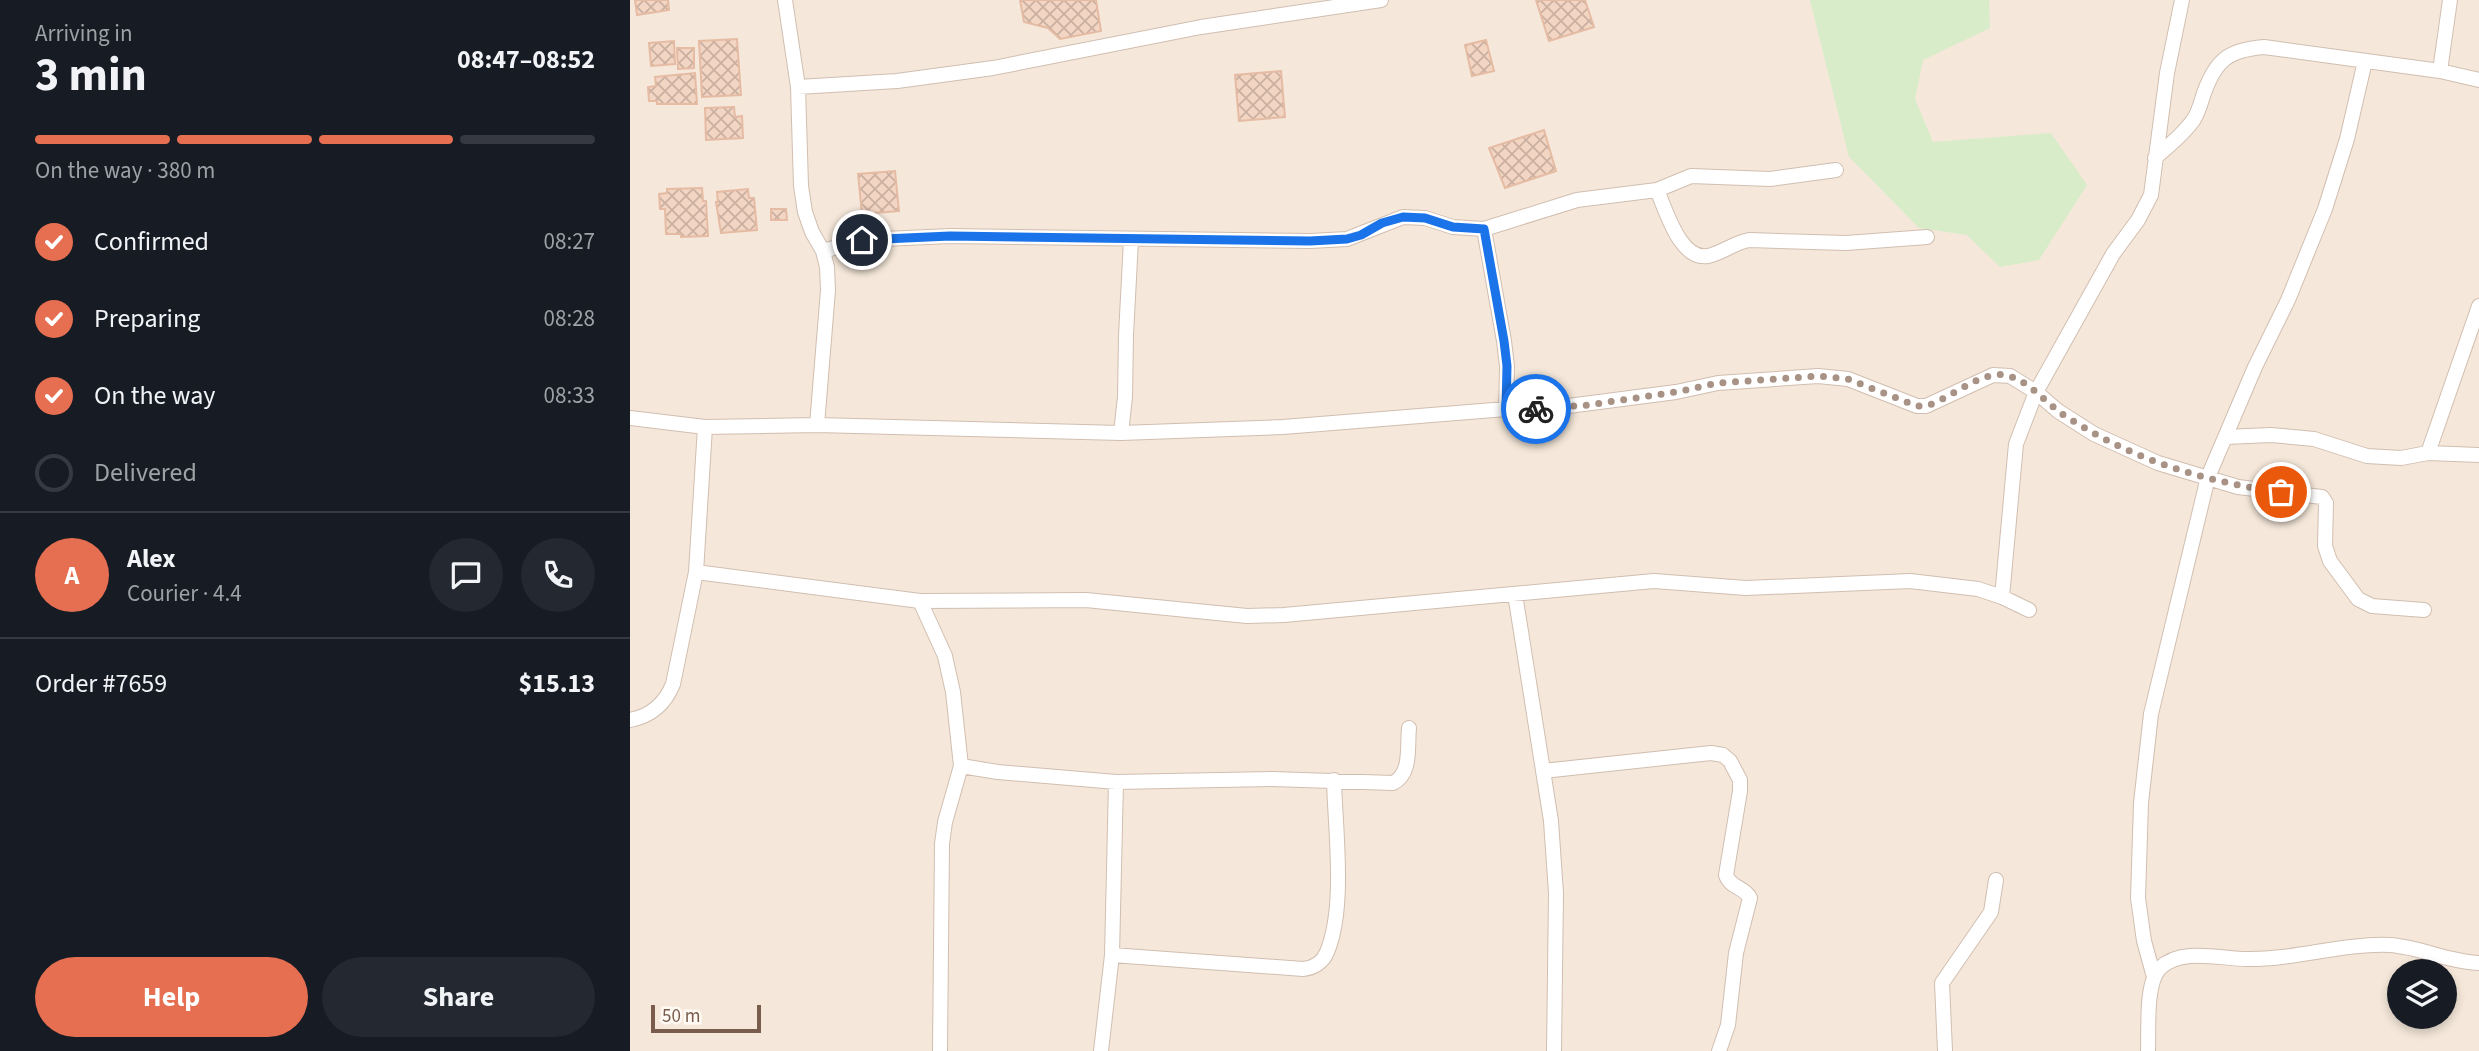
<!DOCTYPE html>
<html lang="en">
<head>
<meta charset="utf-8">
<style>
	body { margin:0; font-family:"Source Sans 3",sans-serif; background:#242831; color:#f1f3f6; height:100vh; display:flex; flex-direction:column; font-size:26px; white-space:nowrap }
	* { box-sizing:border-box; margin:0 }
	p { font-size:23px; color:#9ea1a6 }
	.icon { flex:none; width:38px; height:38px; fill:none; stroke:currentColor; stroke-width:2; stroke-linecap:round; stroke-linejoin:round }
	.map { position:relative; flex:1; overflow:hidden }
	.sheet { display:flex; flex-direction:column; background:#171b24; width:630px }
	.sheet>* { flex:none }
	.tools { position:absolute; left:1757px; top:959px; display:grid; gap:14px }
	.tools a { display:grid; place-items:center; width:70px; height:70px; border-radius:50%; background:#171b24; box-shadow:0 4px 10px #0003; font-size:35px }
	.scale { position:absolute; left:21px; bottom:18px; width:110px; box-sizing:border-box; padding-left:7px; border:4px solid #7a5c4d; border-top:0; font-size:19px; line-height:24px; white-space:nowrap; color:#7a5c4d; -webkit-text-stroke:5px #fffaf3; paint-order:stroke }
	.pin { position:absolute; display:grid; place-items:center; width:60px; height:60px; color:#fff; margin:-30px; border:4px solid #fff; border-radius:50%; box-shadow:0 2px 7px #0007 }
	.courier { position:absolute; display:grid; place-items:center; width:70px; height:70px; margin:-35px; border:5px solid #1a73e8; border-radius:50%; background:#fff; color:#222; box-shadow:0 2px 9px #0007 }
	.head em { font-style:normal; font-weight:700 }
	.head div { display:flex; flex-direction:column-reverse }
	.head { display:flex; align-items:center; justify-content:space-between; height:119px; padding:0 35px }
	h1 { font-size:46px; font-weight:700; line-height:52px }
	.bar { display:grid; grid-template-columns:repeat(4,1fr); gap:10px 7px; align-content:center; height:84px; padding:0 35px }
	.bar i { height:9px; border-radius:5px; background:#363941 }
	.bar .active { background:#e76f51 }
	.bar p { grid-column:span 4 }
	.line { display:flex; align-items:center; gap:18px; padding:0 35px; border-top:2px solid #363941 }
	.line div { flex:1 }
	.round { display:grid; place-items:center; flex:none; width:74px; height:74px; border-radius:37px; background:#242831 }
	ol { padding:0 35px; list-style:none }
	li { display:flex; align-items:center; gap:21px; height:77px }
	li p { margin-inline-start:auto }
	li .icon { padding:7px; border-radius:50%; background:#e76f51; color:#fff; stroke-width:4 }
	li:last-child { color:#9ea1a6 }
	li i { width:38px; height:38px; border:4px solid #363941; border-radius:50% }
	.button { display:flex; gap:14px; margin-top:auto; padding:14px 35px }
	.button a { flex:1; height:80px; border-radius:42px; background:#e76f51; color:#fff; font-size:28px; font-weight:700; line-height:80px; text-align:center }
	.button a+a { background:#242831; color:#f1f3f6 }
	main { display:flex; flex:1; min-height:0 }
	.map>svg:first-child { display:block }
</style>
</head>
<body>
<main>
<section class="sheet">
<div class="head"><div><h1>3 min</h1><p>Arriving in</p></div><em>08:47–08:52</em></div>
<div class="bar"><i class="active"></i><i class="active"></i><i class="active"></i><i></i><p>On the way · 380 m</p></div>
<ol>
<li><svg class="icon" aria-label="check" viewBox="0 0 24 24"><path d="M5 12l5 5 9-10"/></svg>Confirmed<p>08:27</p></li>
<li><svg class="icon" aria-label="check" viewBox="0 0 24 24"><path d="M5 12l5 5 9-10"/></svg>Preparing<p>08:28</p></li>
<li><svg class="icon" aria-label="check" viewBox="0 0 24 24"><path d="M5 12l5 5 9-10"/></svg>On the way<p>08:33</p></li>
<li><i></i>Delivered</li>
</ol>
<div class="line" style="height:126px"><b class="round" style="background:#e76f51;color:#fff">A</b><div><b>Alex</b><p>Courier · 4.4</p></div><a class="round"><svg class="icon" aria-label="chat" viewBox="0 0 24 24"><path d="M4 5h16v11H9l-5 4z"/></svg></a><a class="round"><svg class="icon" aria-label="phone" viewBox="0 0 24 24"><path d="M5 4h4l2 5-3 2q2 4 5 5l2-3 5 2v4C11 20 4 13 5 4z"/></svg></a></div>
<div class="line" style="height:91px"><div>Order #7659</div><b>$15.13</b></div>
<div class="button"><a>Help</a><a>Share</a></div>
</section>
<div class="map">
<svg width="1849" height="1051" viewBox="0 0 1849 1051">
	<defs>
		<pattern id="building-cross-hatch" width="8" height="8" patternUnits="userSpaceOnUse" patternTransform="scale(1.75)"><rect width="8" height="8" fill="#f3d5c3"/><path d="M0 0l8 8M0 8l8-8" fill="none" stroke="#cab0a1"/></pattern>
	</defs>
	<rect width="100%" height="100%" fill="#fdf6ec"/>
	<!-- residential -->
	<path fill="#f5e8da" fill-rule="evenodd" d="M0,0H1849V1051H0ZM1769,971H1815V1017H1769Z"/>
	<!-- grass -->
	<path fill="#d8ecc9" d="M1180,0H1359L1360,28L1293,60L1285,99L1303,142L1421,133L1457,185L1409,260L1370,267L1337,235L1289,228L1219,157Z"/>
	<!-- building -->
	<path fill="url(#building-cross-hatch)" stroke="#e6bba3" stroke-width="2" d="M5,0H38L39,10L7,15Z
		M390,0H466L471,31L430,39L418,28L394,22Z
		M906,0H955L964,27L919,41Z
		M107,39L111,95L72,97L69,41Z
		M856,40L864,71L842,76L835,45Z
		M44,41L45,64L21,66L19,43Z
		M47,48H64V68L48,69Z
		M651,71L655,117L609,121L605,75Z
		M65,73L67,104H27V101H19L18,87L26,86L25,77Z
		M104,107L105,117L112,116L113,138L76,140L75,108Z
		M914,130L926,171L875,188L859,148Z
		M265,171L269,211L232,214L228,174Z
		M72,188L73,201H76L78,236L51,237V234H36L35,209H30L29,194L37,193V189Z
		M118,189L119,198H124L127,230L91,233L86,202H88L87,192Z
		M141,209H156L157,220H141Z"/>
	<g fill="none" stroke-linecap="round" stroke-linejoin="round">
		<!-- minor casing -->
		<g stroke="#d1beb0" stroke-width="16">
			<path id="minor" d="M155,0L168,87L171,186L175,212L182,232L193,251L197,267L198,290L187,425
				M1810,71L1820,0
				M168,87L267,81L363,68L571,27L751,0
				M1525,158C1538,146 1554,134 1564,119C1569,111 1571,102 1574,93C1586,60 1598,50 1634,47L1810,71L1849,80
				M1027,190C1036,210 1050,261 1078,256C1092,253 1104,243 1119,240L1216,243L1297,237
				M854,229L874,341L877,366L876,409
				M193,251L232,240L320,236L680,241L717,239L773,217L795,218L823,227L854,229L947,200L1027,190L1061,176L1140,179L1206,170
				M0,418L75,427L187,425L491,433L653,427L876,409L923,408L1046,392L1088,383L1188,376L1218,379L1287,406H1296L1363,375L1380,376L1406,392L1428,411L1464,434L1528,463L1608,487L1692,497L1696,503L1695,546L1700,561L1728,599L1742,606L1794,610
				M491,433L495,397L496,335L501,240
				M1595,437L1641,435L1684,439L1737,456L1771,458L1798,453L1849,455
				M1798,453L1849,306
				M66,572L290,601L456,600L617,616L654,615L1024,581L1116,588L1280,581L1348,589L1372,597L1399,610
				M885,594L921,821L926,893L924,1051
				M1372,597L1386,444L1406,392L1483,254L1508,220L1521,195L1537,73L1552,0
				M290,601L315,656L323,692L331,766L368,772L486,782L642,779L763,783C782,774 777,746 779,728
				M0,720C21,716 35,704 43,684L66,572L75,427
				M913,771L1081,753L1093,755L1100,761L1110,780V791L1096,875C1100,888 1115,887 1120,898L1106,953L1098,1025L1089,1051
				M482,955L673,969C684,968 693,962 697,952C716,907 705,828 704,780
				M1524,977L1514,941L1508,898L1511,803L1521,714L1578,477L1625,367L1658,300L1695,209L1717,139L1735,61
				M310,1051L312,844L315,822L331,766
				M471,1051L482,955L486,782
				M1315,1051L1312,983L1361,912L1366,880
				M1518,1051C1519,1030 1515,983 1530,968C1551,947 1591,959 1617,959C1665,960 1712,943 1760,945C1790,947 1819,962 1849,963"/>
		</g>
		<!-- minor -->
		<use href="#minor" stroke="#fff" stroke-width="14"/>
	</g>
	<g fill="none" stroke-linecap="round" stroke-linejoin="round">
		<!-- done -->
		<path stroke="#a89285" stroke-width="7" stroke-dasharray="0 12.6" d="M906,409L958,405L1046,392L1088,383L1188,376L1218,379L1287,406H1296C1319,399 1340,379 1364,375C1389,371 1410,397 1427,410C1434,416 1442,420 1450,425C1510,462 1581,483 1651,492"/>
		<!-- route -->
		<path stroke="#1a73e8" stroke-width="9" d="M232,240L320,236L680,241L717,239L731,235L752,223L773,217L795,218L823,227L854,229L874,341L877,366L876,409H906"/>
	</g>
</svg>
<div class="tools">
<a><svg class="icon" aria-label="layers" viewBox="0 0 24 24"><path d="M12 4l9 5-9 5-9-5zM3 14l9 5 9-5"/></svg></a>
</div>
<div class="scale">50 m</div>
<div class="pin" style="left:1651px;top:492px;background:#ea580c"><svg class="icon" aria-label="bag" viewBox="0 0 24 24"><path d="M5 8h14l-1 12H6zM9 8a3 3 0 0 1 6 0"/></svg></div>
<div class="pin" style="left:232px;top:240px;background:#1f2937"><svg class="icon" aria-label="home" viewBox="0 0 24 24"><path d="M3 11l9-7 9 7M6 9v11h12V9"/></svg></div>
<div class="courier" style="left:906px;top:409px"><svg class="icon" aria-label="bike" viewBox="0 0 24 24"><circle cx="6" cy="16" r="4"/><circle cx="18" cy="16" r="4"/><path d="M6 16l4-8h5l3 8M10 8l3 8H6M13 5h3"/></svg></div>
</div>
</main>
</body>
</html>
